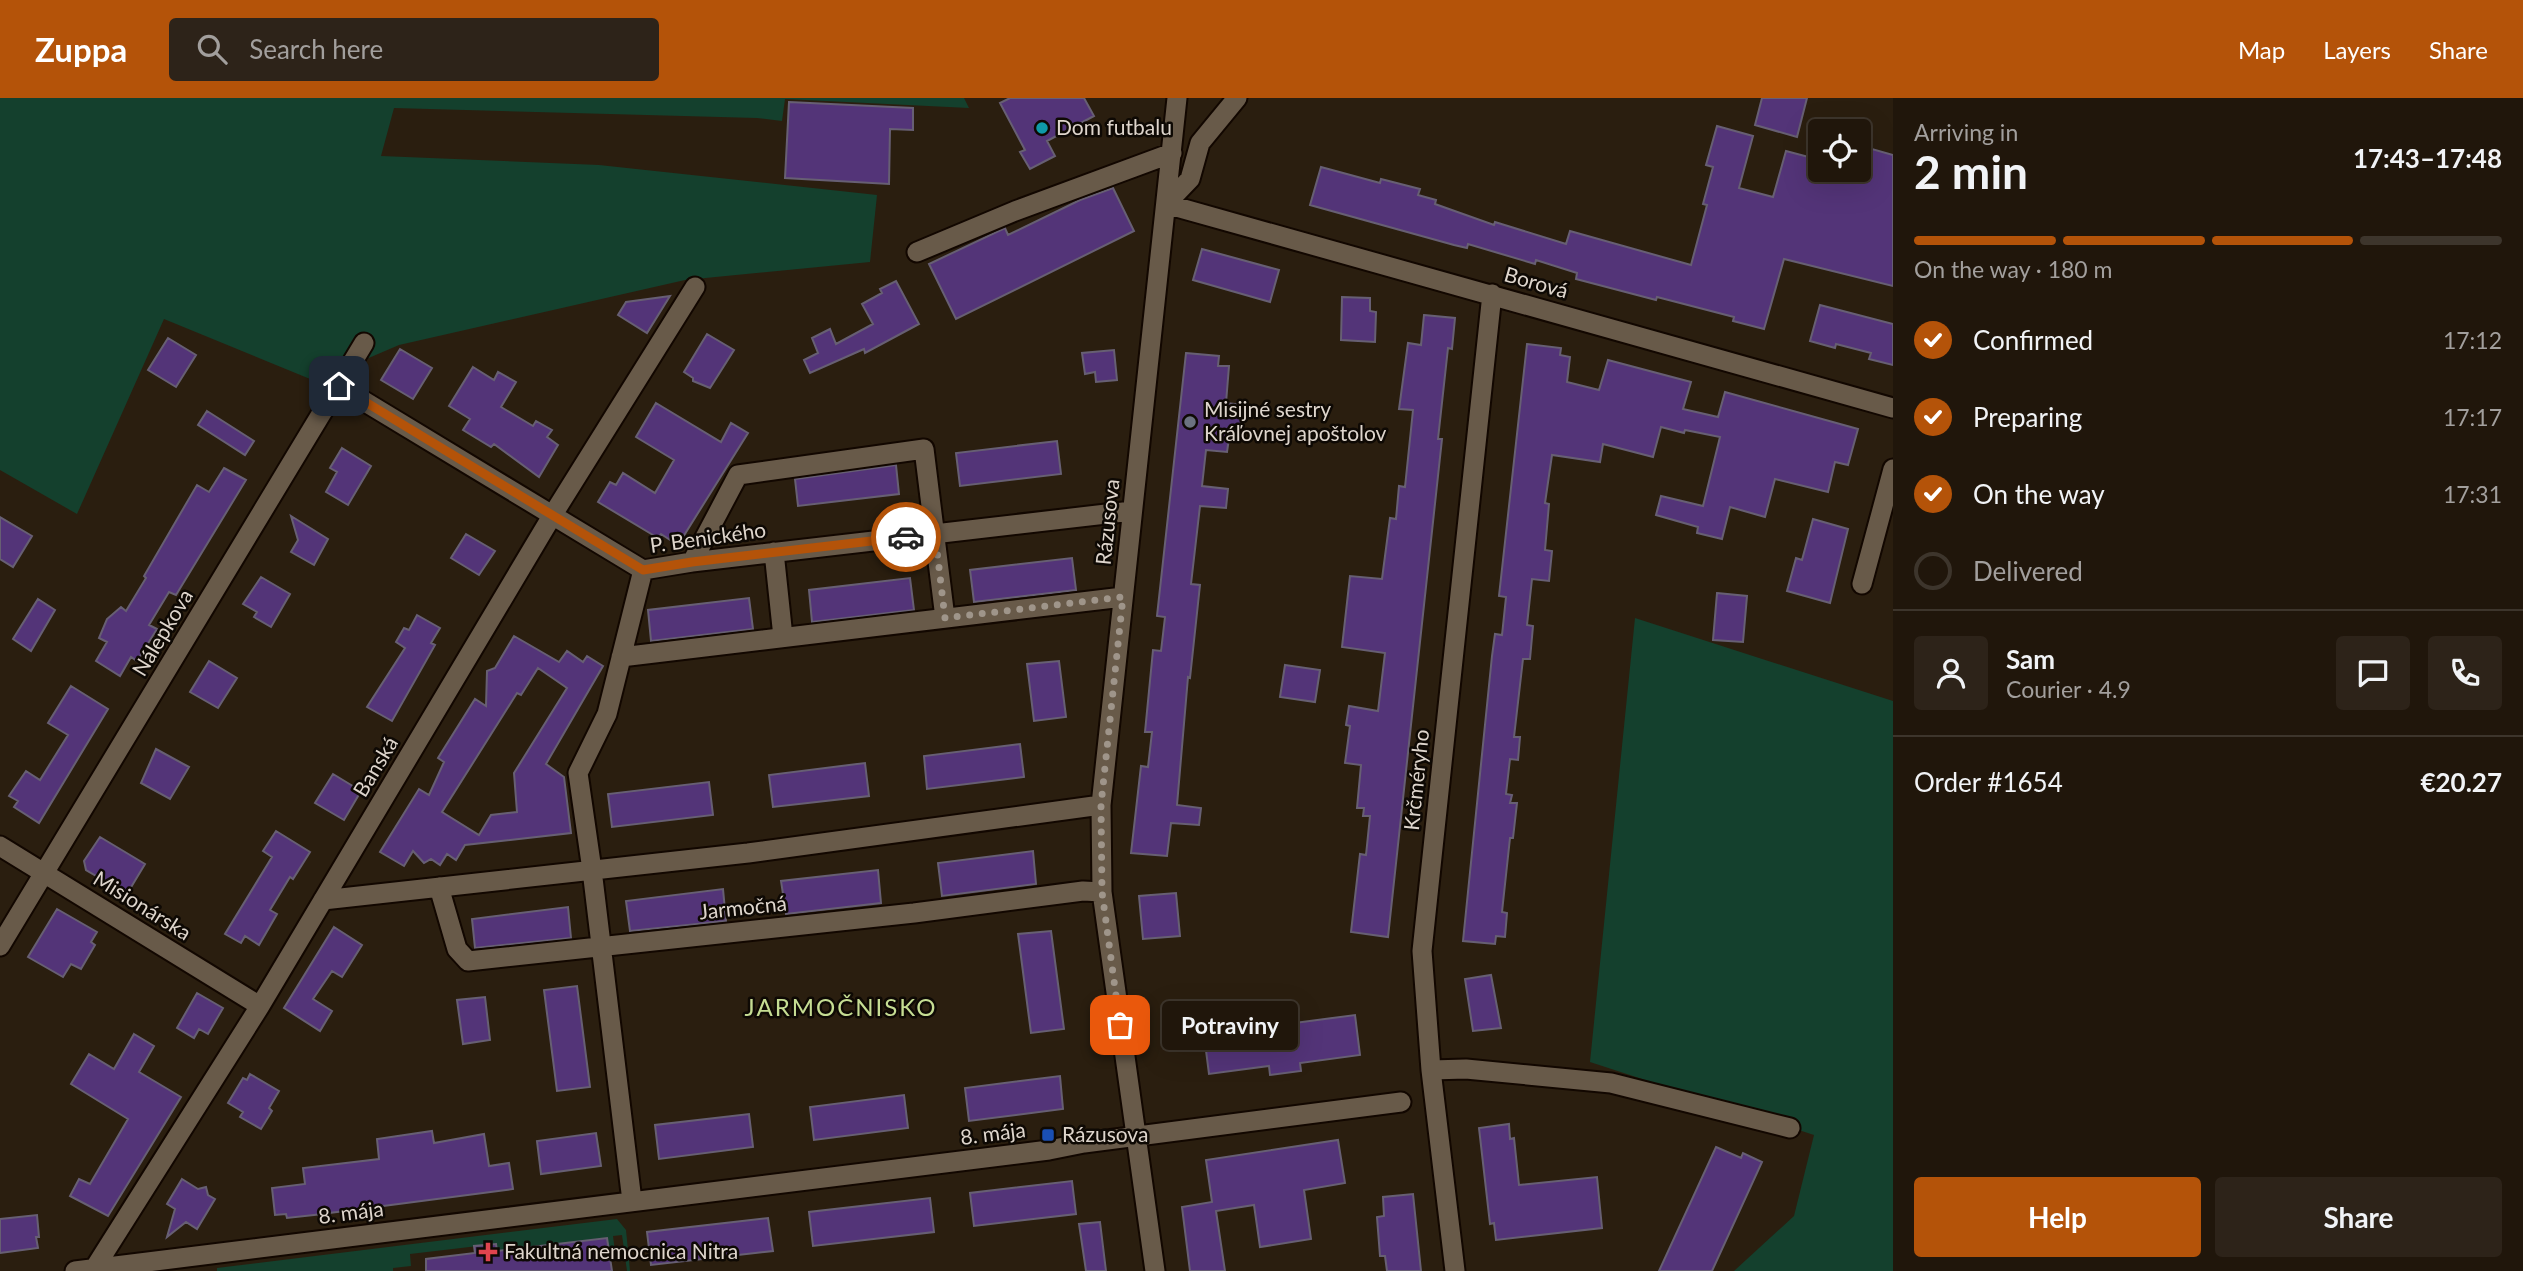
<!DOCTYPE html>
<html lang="en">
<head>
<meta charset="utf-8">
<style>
	body { margin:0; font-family:Lato,sans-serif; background:#2d2319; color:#f1f3f6; height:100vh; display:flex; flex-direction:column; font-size:26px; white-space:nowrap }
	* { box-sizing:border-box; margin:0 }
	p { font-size:23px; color:#a29f9d }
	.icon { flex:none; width:38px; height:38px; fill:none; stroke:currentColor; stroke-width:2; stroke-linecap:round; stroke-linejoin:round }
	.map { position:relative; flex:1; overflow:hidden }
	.panel { display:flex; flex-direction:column; background:#20160b; width:630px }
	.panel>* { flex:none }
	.fabs { position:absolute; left:1808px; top:21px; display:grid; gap:14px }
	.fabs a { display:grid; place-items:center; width:63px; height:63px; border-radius:7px; background:#20160b; box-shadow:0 7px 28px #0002,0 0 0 2px #3d352c; font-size:35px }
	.pin { position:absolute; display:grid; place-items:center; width:60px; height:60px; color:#fff; margin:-30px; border-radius:14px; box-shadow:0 4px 10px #0006 }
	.courier { position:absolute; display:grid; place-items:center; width:70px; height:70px; margin:-35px; border:5px solid #b45309; border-radius:50%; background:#fff; color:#222; box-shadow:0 2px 9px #0007 }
	.bubble { position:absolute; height:49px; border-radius:7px; background:#20160b; box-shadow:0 7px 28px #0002,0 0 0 2px #3d352c; font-size:23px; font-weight:700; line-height:49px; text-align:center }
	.headline em { font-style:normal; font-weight:700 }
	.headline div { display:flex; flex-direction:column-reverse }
	.headline { display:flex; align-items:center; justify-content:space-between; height:119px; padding:0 21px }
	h1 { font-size:46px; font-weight:700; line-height:52px }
	.bar { display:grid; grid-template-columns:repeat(4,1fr); gap:10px 7px; align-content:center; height:84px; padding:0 21px }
	.bar i { height:9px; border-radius:5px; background:#3d352c }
	.bar .on { background:#b45309 }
	.bar p { grid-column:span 4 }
	.line { display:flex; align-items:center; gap:18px; padding:0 21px; border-top:2px solid #3d352c }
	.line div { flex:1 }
	.round { display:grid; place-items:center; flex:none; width:74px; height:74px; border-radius:7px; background:#2d2319 }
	ol { padding:0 21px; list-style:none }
	li { display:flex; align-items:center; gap:21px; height:77px }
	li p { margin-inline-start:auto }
	li .icon { padding:7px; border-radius:50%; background:#b45309; color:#fff; stroke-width:4 }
	li:last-child { color:#a29f9d }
	li i { width:38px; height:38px; border:4px solid #3d352c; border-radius:50% }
	.button { display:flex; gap:14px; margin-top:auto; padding:14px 21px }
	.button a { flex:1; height:80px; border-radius:7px; background:#b45309; color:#fff; font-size:28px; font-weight:700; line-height:80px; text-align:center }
	.button a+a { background:#2d2319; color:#f1f3f6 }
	header { display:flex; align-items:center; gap:42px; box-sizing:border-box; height:98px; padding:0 35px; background:#b45309; color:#fff }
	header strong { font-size:33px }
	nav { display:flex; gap:38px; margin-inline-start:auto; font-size:24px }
	.search { width:490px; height:63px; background:#2d2319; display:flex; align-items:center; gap:18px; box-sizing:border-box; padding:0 24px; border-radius:7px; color:#a29f9d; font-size:26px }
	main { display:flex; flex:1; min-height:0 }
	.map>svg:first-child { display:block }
</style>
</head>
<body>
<header>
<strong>Zuppa</strong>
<div class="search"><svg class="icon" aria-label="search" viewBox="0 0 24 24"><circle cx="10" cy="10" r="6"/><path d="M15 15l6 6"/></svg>Search here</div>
<nav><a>Map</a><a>Layers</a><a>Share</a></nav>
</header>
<main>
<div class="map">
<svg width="1893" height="1173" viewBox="0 0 1893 1173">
	<rect width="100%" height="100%" fill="#2a1e0f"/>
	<!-- green -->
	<path fill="#14402d" d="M0,0H964L969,10L785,1L782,23L757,20L394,10L381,58L599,67L877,97L870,164L685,182L399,247L315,283L164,221L77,416L0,372Z
		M1635,520L1893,603V1173H1734L1794,1118L1814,1037L1590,964Z
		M617,1121L626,1132L630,1173H627L622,1137L613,1138L615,1154L609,1155L607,1140L497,1153L495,1146L410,1156L411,1168L393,1170V1173H217V1170Z"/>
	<!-- building -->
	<path fill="#533478" stroke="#675f73" stroke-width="2" fill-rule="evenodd" d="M1010,0H1084L1094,18L1047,43L1055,58L1030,71L1020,54L1025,52L1000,5Z
		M1762,0H1807L1797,39L1755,27Z
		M789,4L913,10V32L890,31L889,86L785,80Z
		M1717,28L1753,38L1739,90L1773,99L1786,53L1820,62V72H1858V47L1893,57V188L1784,161L1764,231L1733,223L1734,219L1657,199L1656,202L1576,181L1577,175L1536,162L1535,166L1468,146L1467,150L1454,147L1310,107L1321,69L1380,85L1381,81L1420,91L1418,97L1436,102L1435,106L1494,127L1495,124L1566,146L1570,133L1691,167L1707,107L1703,106L1713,69L1706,67Z
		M1113,90L1134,133L956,221L929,166L1005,130L1008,137L1080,102Z
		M1202,151L1279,172L1270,204L1193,182Z
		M896,183L919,226L865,255L864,251L810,275L804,262L818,255L812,240L830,231L836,246L873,226L862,206L882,195L880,191Z
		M670,198L647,235L618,217L626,204Z
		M1342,199L1370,200V213L1376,214L1375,244L1341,242Z
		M1820,207L1893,226V267L1869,261L1871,255L1836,246L1835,250L1810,243Z
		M1424,217L1455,220L1452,251L1448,250L1438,341H1442L1388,839L1351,834L1360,756L1366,757L1370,718H1363L1364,710H1357L1361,667L1345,665L1350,628L1346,627L1349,608L1378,613L1385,555L1342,549L1350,478L1382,481L1390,420L1396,421L1399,388L1405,389L1413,312L1399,311L1408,245L1421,247Z
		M707,236L734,252L710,290L693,283V280L684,274Z
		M168,240L196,257L176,289L148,272Z
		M1527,246L1561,250L1560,257L1570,259L1567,284L1599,292L1608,262L1691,284L1683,311L1718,319L1725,294L1858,331L1848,367L1835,364L1828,394L1775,381L1765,419L1730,409L1722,441L1697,435L1698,429L1656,417L1661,398L1703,408L1720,339L1685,332L1684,335L1661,329L1653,359L1603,346L1600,364L1552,357L1545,405L1549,406L1545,452L1552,453L1549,483L1532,481L1527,527L1533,528L1530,561H1523L1514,639H1520L1518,662L1510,661L1506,696L1512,697L1510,705H1517L1513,740H1510L1502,814L1507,815L1505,839L1496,838L1495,846L1463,843L1492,558L1495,536L1502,537L1506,499L1499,498Z
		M400,251L432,270L413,301L381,282Z
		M1114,252L1117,282L1096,284L1095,274L1085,276L1082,255Z
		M1186,255L1219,258L1218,268H1229L1226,305L1243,307L1241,329L1231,327L1227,354L1206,352L1202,388L1228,391L1226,410L1200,408L1191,486L1200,487L1190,580L1188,579L1177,707L1201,710L1199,727L1171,725L1167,758L1131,755L1141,668L1148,669L1152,634H1145L1153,552L1161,553L1165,519L1157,518Z
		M473,269L494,282L498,274L516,284L501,309L533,328L536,323L552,332L547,339L558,347L539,379L494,346L491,349L463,332L470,321L449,308Z
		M656,305L721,344L731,325L748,335L678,447L661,436L658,440L598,404L610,384L616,387L623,375L655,395L674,362L636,339Z
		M207,313L254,343L245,357L198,327Z
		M1057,343L1061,376L960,388L956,355Z
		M342,350L371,368L348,407L326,394L337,374L330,370Z
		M896,367L899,396L798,408L795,381Z
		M224,370L246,382L176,497L169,494L149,527L157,531L137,563L131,559L120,578L96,563L107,544L99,540L107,521L121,509L126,513L146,480L144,478L197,387L209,394Z
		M291,418L328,441L314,467L291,454L298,442Z
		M0,419L32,438L13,469L0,461Z
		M1813,421L1848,431L1830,505L1787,493L1796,460L1802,462Z
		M466,436L495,453L479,477L451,460Z
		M1072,460L1076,492L974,504L970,472Z
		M261,479L290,496L271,529L254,519L257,514L243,506Z
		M910,480L914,512L812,524L809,492Z
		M1717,495L1747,498L1743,544L1713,542Z
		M749,500L753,531L651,543L648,512Z
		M38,501L55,512L31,553L13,541Z
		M417,517L440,530L431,545L435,547L392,623L367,609L405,550L396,544L404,530L409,532Z
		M514,538L559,564L567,553L583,564L587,558L603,568L546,666L564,679L571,735L465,747L456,762L447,756L440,767L431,761L424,765L413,753L404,768L380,754L419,691L429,697L444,664L438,660L475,601L486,608L487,573L495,570ZM538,570L567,590L514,675L517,714L491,717L479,737L442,714L517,595L521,597Z
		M209,563L237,580L218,610L190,594Z
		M1059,563L1066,619L1034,623L1027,566Z
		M1285,567L1320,572L1315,604L1280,599Z
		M71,588L108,611L39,725L14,709L18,703L9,698L26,673L40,682L68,637L48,625Z
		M1020,646L1024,679L927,691L924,658Z
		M156,651L189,669L170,701L141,685Z
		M865,665L869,698L773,709L769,677Z
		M333,676L361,693L344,722L315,705Z
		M709,684L713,717L612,729L608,696Z
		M276,733L310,754L293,781L290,779L270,812L277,816L259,847L245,838L241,845L225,836L272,759L263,753Z
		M100,739L145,766L127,796L86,772L84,763Z
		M1033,753L1036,786L942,798L938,765Z
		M878,772L881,805L786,816L781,783Z
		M723,791L726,823L630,833L626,803Z
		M1176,795L1180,838L1143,841L1139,798Z
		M568,809L571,840L475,850L472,821Z
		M57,811L97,834L91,844L95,847L81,871L71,866L63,879L28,859Z
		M334,829L362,847L342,879L332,873L313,901L332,913L320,933L284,910Z
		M1051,833L1064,931L1031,935L1018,836Z
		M1491,877L1501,930L1473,933L1465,881Z
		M577,888L590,989L557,993L544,892Z
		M197,895L223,910L208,936L199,931L194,940L177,930Z
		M485,899L490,942L463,946L457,902Z
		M1355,917L1360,957L1300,965L1301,973L1270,977L1269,968L1209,976L1204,937Z
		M134,936L154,948L139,974L181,999L108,1118L70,1098L79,1081L90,1086L128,1021L71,986L89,956L114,971Z
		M250,976L279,993L269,1010L272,1013L261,1031L240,1019L243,1014L228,1005L243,980L247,982Z
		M1060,978L1063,1011L969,1023L965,990Z
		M904,997L908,1030L814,1042L810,1009Z
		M749,1016L753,1049L659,1061L655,1027Z
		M1509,1026L1510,1041L1514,1040L1519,1087L1597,1079L1602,1130L1496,1142L1494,1125L1490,1126L1479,1030Z
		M432,1033L434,1045L484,1036L489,1068L509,1065L513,1091L314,1117L287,1120L286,1116L275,1117L272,1090L305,1086L303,1070L379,1061L377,1041Z
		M596,1035L601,1068L541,1076L537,1043Z
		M1338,1042L1345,1085L1304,1092L1311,1141L1260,1149L1254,1107L1216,1113L1225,1173H1190L1182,1109L1212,1104L1206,1062Z
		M1716,1049L1741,1060L1743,1055L1762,1064L1712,1173H1659Z
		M182,1081L198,1091L206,1089L208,1097L215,1101L197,1131L186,1124L167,1139L175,1111L167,1106Z
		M1072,1083L1076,1116L974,1128L970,1095Z
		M1413,1096L1421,1173H1387L1385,1158H1380L1377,1119L1384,1118L1383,1099Z
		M930,1100L934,1134L813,1148L809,1114Z
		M37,1117L39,1139H36L38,1150L0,1155V1121Z
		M768,1120L773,1153L651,1167L647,1134Z
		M1100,1124L1106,1173H1086L1079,1126Z
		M607,1140L612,1173H426V1161L475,1155L474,1148L496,1146L497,1153Z"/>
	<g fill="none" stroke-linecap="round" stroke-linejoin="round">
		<!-- minor casing -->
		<g stroke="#120700" stroke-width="23">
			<path id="minor" d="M1237,0L1200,45L1190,81L1166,106L1893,310
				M917,154L1015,113L1172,55
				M339,288L643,472L692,464L1132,413
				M774,454L783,539
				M692,464L738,377L924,351L945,520
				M1862,486L1893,371
				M621,559L1123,499
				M0,748L260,908
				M439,789L457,851L468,863L914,815L1083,793L1102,794
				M323,802L748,755L1101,707
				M0,848L364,245
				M1431,972L1466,971L1611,985L1790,1030
				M632,1103L592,772L578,675L607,616L643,472
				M94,1171L260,908L552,418L695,189
				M75,1173L1049,1052L1084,1045L1401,1004
				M1155,1173L1102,794L1101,707L1177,0
				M1455,1173L1431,972L1422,853L1492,196"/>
		</g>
		<!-- minor -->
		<use href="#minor" stroke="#685a49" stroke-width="19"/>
	</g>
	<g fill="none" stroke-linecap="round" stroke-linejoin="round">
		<!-- done -->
		<path stroke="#9f958a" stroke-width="7" stroke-dasharray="0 12.6" d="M906,439L935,436L945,520L1123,499L1101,707L1102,794L1120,927"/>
		<!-- route -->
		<path stroke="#b45309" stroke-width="9" d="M339,288L643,472L692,464L906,439"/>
	</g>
	<!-- markers -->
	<circle fill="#0f9aa8" stroke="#0e0904" stroke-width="2.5" cx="1042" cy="30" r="7"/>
	<circle fill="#6b7280" stroke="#0e0904" stroke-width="2.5" cx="1190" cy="324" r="7"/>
	<rect fill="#1a4fb4" stroke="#0e0904" stroke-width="2.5" x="1041" y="1030" width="14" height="14" rx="3.5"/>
	<path fill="#e0444e" stroke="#0e0904" stroke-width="2.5" d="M484.5 1143.5h7v7h7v7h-7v7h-7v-7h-7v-7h7z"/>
	<g text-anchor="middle" stroke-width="5" stroke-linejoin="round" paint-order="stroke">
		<!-- poi labels -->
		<g font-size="21" fill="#ded5cc" stroke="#0e0904" text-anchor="start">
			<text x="1056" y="37">Dom futbalu</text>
			<text x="1204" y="319">Misijné sestry<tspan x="1204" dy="24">Kráľovnej apoštolov</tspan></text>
			<text x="1062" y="1044">Rázusova</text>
			<text x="504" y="1161">Fakultná nemocnica Nitra</text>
		</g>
		<!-- street labels -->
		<g font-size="21" fill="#ded5cc" stroke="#0e0904">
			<text transform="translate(1536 185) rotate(16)" y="7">Borová</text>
			<text transform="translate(1108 424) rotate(-84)" y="7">Rázusova</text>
			<text transform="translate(708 440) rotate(-8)" y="7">P. Benického</text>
			<text transform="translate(163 535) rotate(-59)" y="7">Nálepkova</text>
			<text transform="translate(376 669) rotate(-59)" y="7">Banská</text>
			<text transform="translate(1417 682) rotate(-84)" y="7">Krčméryho</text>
			<text transform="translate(142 808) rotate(32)" y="7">Misionárska</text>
			<text transform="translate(743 810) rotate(-6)" y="7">Jarmočná</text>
			<text transform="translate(993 1036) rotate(-7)" y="7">8. mája</text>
			<text transform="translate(351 1115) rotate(-7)" y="7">8. mája</text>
		</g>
		<!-- quarter labels -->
		<g font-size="24" letter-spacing="2" fill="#c6dd93" stroke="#0e0904">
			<text x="841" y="918">JARMOČNISKO</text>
		</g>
	</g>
</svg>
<div class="fabs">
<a><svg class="icon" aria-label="locate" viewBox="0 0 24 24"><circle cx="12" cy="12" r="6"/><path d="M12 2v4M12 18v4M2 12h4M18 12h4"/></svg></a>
</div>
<div class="pin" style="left:1120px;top:927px;background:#ea580c"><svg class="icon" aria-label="bag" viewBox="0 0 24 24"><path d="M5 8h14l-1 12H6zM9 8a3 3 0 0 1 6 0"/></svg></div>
<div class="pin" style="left:339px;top:288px;background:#1f2937"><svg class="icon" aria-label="home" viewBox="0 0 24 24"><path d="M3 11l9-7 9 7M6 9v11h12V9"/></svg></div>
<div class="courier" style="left:906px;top:439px"><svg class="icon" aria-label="car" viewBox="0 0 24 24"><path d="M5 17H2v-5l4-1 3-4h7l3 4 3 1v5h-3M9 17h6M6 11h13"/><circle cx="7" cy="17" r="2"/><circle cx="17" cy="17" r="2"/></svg></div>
<div class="bubble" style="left:1162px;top:903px;width:136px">Potraviny</div>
</div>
<section class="panel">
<div class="headline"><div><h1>2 min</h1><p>Arriving in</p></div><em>17:43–17:48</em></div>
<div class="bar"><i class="on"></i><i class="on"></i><i class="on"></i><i></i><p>On the way · 180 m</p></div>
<ol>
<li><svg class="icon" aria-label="check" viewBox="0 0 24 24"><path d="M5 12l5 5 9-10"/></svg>Confirmed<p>17:12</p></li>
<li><svg class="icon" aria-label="check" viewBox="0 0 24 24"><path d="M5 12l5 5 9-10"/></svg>Preparing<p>17:17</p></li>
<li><svg class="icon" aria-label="check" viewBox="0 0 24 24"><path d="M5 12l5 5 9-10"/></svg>On the way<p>17:31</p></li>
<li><i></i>Delivered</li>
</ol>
<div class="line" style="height:126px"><a class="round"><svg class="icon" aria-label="person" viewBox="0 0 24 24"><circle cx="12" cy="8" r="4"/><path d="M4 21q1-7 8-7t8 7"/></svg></a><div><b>Sam</b><p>Courier · 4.9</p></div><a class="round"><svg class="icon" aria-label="chat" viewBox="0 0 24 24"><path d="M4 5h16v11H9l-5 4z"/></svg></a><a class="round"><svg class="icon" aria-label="phone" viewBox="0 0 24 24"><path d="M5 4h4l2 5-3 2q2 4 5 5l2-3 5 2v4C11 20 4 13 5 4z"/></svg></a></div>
<div class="line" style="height:91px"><div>Order #1654</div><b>€20.27</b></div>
<div class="button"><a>Help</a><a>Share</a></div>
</section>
</main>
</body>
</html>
